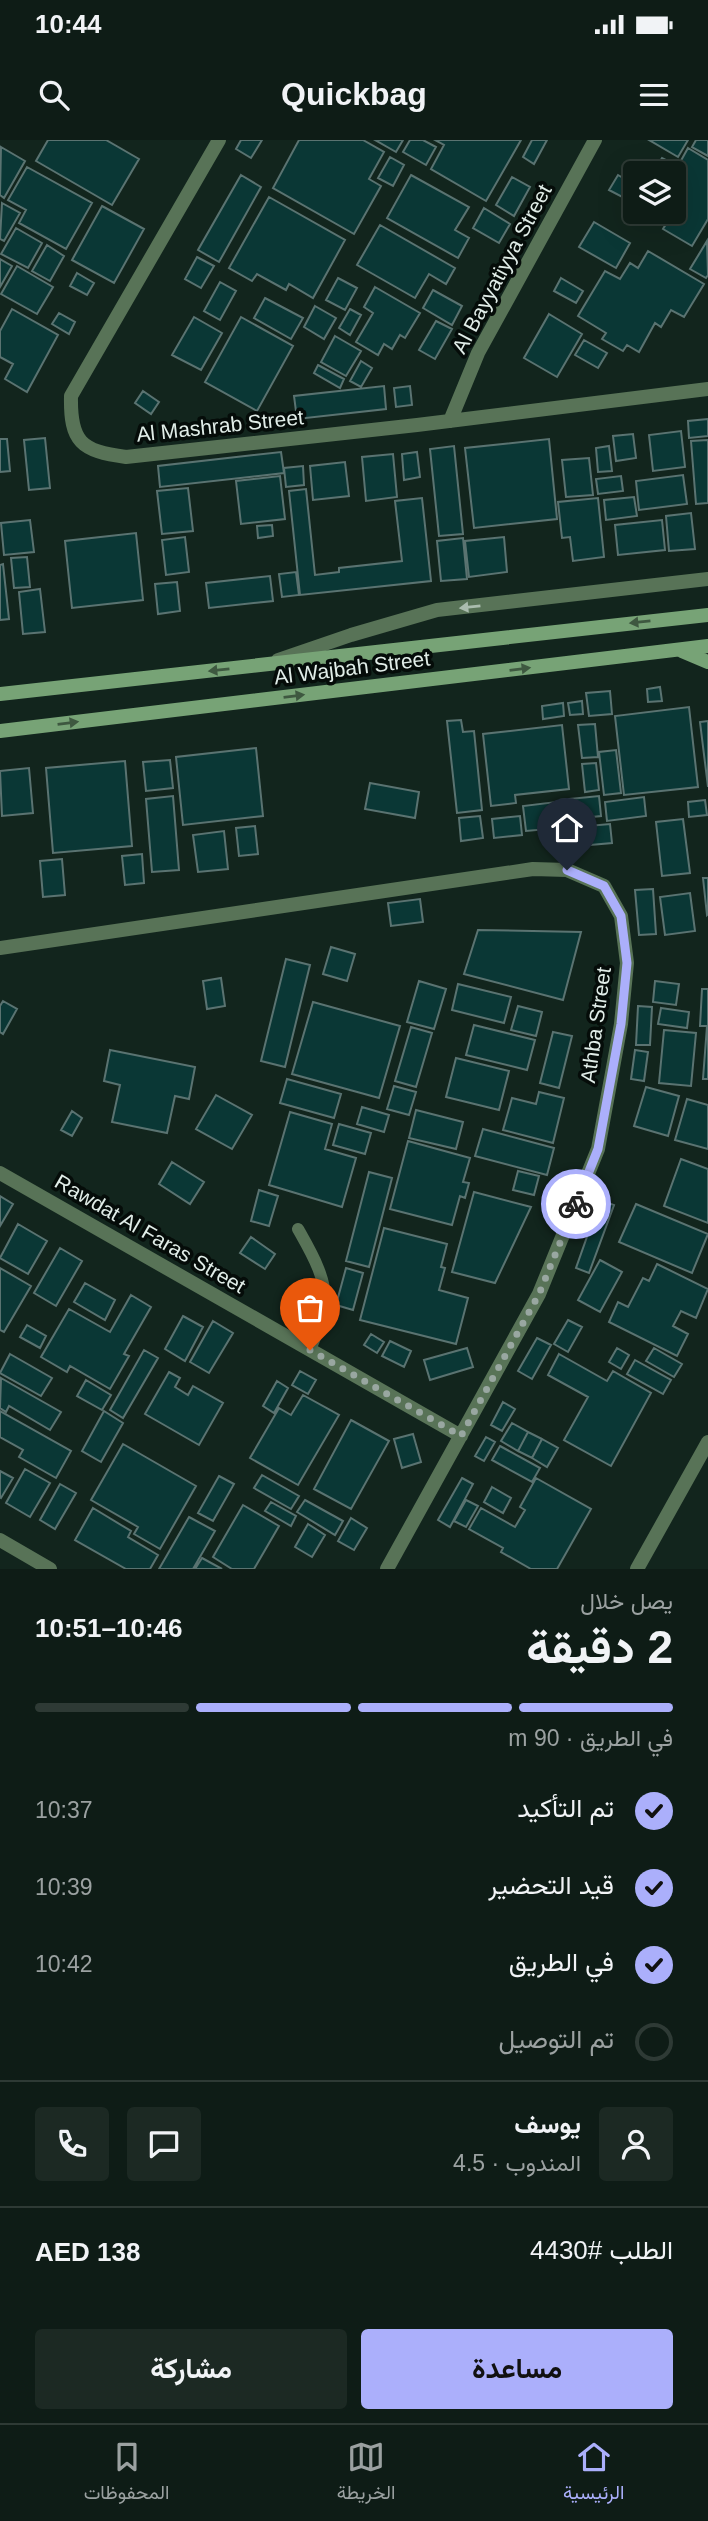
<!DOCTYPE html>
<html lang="ar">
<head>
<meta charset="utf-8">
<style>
	body { margin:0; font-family:Arial,Vazirmatn,sans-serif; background:#1c2923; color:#f1f3f6; direction:rtl; height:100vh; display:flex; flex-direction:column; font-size:26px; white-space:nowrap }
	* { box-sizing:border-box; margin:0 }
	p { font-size:23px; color:#9ba1a1 }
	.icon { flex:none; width:38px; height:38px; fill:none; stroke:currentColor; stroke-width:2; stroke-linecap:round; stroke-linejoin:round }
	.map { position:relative; height:1429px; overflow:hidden; direction:ltr }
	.drawer { display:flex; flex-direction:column; background:#0e1c16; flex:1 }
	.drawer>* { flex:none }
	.controls { position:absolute; left:623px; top:21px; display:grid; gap:14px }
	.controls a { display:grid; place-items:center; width:63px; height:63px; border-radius:7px; background:#0e1c16; box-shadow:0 7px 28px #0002,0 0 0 2px #2e3a35; font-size:35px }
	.pin { position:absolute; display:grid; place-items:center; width:60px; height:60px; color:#fff; margin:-72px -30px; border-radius:50% 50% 50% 0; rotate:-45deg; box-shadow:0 0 7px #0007 }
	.pin .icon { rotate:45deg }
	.courier { position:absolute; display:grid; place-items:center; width:70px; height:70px; margin:-35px; border:5px solid #abaffb; border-radius:50%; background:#fff; color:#222; box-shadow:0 2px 9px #0007 }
	.summary em { font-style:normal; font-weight:700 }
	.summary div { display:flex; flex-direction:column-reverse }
	.summary { display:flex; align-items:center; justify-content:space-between; height:119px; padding:0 35px }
	h1 { font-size:46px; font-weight:700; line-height:52px }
	.bar { display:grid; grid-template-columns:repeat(4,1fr); gap:10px 7px; align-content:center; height:84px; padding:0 35px }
	.bar i { height:9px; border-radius:5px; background:#2e3a35 }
	.bar .selected { background:#abaffb }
	.bar p { grid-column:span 4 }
	.line { display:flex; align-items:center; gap:18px; padding:0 35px; border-top:2px solid #2e3a35 }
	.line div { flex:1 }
	.round { display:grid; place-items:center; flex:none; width:74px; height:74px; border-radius:7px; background:#1c2923 }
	ol { padding:0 35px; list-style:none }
	li { display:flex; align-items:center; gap:21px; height:77px }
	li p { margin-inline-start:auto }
	li .icon { padding:7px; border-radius:50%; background:#abaffb; color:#111; stroke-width:4 }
	li:last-child { color:#9ba1a1 }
	li i { width:38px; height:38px; border:4px solid #2e3a35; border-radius:50% }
	.primary-button { display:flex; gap:14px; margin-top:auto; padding:14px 35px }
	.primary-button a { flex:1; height:80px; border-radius:7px; background:#abaffb; color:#111; font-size:28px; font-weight:700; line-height:80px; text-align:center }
	.primary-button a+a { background:#1c2923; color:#f1f3f6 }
	.status { display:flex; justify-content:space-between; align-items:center; height:49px; padding:0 35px; background:#0e1c16; direction:ltr }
	.status svg { height:19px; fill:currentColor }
	header { display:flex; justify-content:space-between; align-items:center; height:91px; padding:0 35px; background:#0e1c16; font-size:32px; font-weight:700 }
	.menu { display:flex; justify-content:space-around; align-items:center; height:98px; border-top:2px solid #2e3a35; background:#0e1c16; font-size:19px; color:#9ba1a1 }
	.menu a { display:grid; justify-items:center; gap:4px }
	.menu .selected { color:#abaffb }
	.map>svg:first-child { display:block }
</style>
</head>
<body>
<div class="status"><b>10:44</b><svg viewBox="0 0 49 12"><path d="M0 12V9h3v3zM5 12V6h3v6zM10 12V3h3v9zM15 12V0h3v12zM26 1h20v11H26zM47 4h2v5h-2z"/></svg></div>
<header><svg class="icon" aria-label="menu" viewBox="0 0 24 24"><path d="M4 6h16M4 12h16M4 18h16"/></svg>Quickbag<svg class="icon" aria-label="search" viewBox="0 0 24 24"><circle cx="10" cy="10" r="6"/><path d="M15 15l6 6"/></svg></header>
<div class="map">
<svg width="708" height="1429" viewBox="0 0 708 1429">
	<rect width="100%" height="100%" fill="#12251d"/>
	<!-- building -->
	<path fill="#0a3735" stroke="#5a7371" stroke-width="2" d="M48,0H106L139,19L112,65L36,21Z
		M241,0H262L251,18L236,9Z
		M299,0H363L384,12L369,39L381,46L354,94L273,48Z
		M375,0H403L396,12Z
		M410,0H423L436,7L426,25L403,12Z
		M435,0H521L486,61L431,29L444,5Z
		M532,0H547L534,24L523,17Z
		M649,0H688L678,17Z
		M696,0H708V16L692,7Z
		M1,7L25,21L4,58L0,55Z
		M688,8L708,20V79L692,106L663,89L666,84L646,72H674V33H653L662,18L678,26Z
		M390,17L404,25L393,46L378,38Z
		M27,27L92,63L66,109L19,83L26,70L8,60Z
		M241,35L261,47L219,122L198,110Z
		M411,35L469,67L455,90L469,98L458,118L387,78Z
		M618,35L635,45L628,60L609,50Z
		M512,37L530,47L514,76L496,65Z
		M269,57L345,100L313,158L289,144L286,150L257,134L252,141L229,128Z
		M2,63L20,73L4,101L0,99Z
		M102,66L144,89L114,143L72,120Z
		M484,68L510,84L499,103L473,88Z
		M594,82L630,103L616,128L579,107Z
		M380,85L455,128L446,144L429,134L415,158L357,125Z
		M16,88L42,103L28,128L1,114Z
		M707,101L708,135L706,138L690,129Z
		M47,105L64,116L50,141L32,131Z
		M648,111L704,144L684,177L671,170L661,187L655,183L639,212L627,205L623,211L602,199L606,193L578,176L605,131L620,139L630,123L638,128Z
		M197,117L214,126L201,148L185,139Z
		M0,119L12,126L0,147Z
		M17,126L53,147L37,174L1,154Z
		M77,133L94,143L87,155L70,146Z
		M338,138L357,148L345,170L326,160Z
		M561,138L583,151L576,163L554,151Z
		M220,142L236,151L220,180L204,171Z
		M375,147L420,173L405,198L400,195L392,209L384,204L378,215L356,202L373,173L364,167Z
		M433,150L462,166L452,185L423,168Z
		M265,158L303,178L291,199L254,178Z
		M315,166L336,178L324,199L304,187Z
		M12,169L58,195L27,252L5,239L13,224L0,217V191Z
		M350,169L361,175L350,195L339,188Z
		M59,173L75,182L69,194L52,184Z
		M549,174L582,194L557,237L524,218Z
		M194,177L222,193L201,230L172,215Z
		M241,177L293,206L257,271L205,242Z
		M436,181L452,189L435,219L419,210Z
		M335,196L361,211L346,236L321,222Z
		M584,200L607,213L598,228L575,215Z
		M361,221L372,228L361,247L350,241Z
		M318,225L344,239L340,248L314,233Z
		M384,246L386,269L297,279L294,256Z
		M410,246L412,265L396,267L394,248Z
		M143,251L159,262L151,274L135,263Z
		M708,279V296L689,298L688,281Z
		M681,291L685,327L653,331L649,295Z
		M633,294L636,318L616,321L613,296Z
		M45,298L50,348L29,350L24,300Z
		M0,299H7L10,331L0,332Z
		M549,299L557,379L474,388L465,308Z
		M708,300V363L696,364L691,301Z
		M454,306L463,394L439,396L430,309Z
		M609,306L612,331L598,332L596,308Z
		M281,312L284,333L160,347L158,326Z
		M417,312L420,337L404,340L402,314Z
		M393,314L397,357L366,361L362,317Z
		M589,318L593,355L566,357L562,320Z
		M345,322L349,356L313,360L310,326Z
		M303,326L304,345L286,347L284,328Z
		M683,335L687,364L639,370L636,341Z
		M280,336L285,379L241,384L236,341Z
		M621,336L623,351L598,354L596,339Z
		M188,348L193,391L162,394L157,351Z
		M306,349L315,435L339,432V428L402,421L395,361L422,358L431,441L300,455L289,351Z
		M634,357L637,376L606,380L604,360Z
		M598,358L604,417L573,421L570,397L562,398L558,362Z
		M691,373L695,409L669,411L666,376Z
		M30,380L34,412L4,415L1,383Z
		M662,380L665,410L618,415L615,385Z
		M272,385L273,396L258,398L257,386Z
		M136,393L143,460L72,468L65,401Z
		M185,397L189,432L166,435L162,400Z
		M504,397L507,432L469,437L465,401Z
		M463,398L467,439L441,441L437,401Z
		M27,417L30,447L14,448L11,418Z
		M3,424L9,479L0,480V425Z
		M296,432L299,455L282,457L279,434Z
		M270,436L273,461L209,468L206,443Z
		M177,442L180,471L158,474L155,444Z
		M40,449L45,492L23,494L19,452Z
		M660,547L662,561L648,562L647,549Z
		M610,551L612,574L589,576L586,553Z
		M582,561L583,574L570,575L568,563Z
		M563,563L564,576L543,579L542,566Z
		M689,567L698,647L624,655L615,576Z
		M461,580L463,592L474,591L482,670L457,673L447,581Z
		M708,581V647L700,582Z
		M595,584L598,617L582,618L578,585Z
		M562,585L569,649L515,655L516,663L491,666L483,594Z
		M256,608L263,676L183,685L176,617Z
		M616,610L621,653L604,655L599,612Z
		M170,620L173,648L146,651L143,622Z
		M125,621L132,706L53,713L46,628Z
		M596,623L599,650L585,652L582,624Z
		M29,628L33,673L2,676L0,631Z
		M370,643L419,652L415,678L365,669Z
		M173,656L179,730L152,732L146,659Z
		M599,656L601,676L563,680L560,660Z
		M644,657L646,676L607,681L605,662Z
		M705,660L707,675L689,677L688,662Z
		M556,662L559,688L526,691L523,666Z
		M480,676L483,698L461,701L459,678Z
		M520,676L522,695L494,698L492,679Z
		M683,679L690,733L662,736L656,682Z
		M610,684L612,703L579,706L577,687Z
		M255,686L258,714L239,716L236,688Z
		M224,691L228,729L198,732L193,695Z
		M142,714L144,743L125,745L122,716Z
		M62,719L65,755L43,757L40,721Z
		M703,738H708V774L707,775Z
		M653,749L656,794L639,795L635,750Z
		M690,753L695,791L665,795L660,757Z
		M420,759L423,782L391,786L388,763Z
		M478,790L581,792L563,860L464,834Z
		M331,807L355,814L347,841L323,834Z
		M286,819L310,825L285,927L261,921Z
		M221,838L225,866L207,869L203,841Z
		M419,841L446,849L434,889L407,882Z
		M655,841L679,844L676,865L653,862Z
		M458,844L511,857L504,883L452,870Z
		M702,849H708V939H703L707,886H700Z
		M3,861L17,869L3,894L0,892V866Z
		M313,862L400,886L379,958L292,934Z
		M518,866L542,872L536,896L511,890Z
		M638,866L652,867L650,905H636Z
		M661,868L689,872L687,888L658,884Z
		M474,885L535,900L527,930L466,915Z
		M411,887L432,893L416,947L395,941Z
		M664,890L696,893L691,946L659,943Z
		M553,892L572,896L559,948L540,943Z
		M110,910L195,927L189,959L175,956L167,993L112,982L120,945L104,941Z
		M635,910L648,912L644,941L631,939Z
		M456,918L509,931L499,970L446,957Z
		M287,939L341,954L334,978L280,963Z
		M394,946L416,952L409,975L387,969Z
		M646,947L679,956L668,996L634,986Z
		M539,952L564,958L553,1003L503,990L512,958L536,964Z
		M216,955L252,975L232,1009L196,989Z
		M687,959L708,965V1009L675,1000Z
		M362,967L389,975L384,992L357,984Z
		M416,970L463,982L456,1009L409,998Z
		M72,971L82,978L72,996L61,990Z
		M290,972L332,984L325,1009L356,1018L342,1067L269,1045Z
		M339,984L371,993L365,1014L333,1005Z
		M483,989L554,1008L547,1035L475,1016Z
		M408,1001L470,1018L463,1042L469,1043L465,1058L460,1056L452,1085L390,1069Z
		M681,1019L708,1029V1083L664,1066Z
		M172,1022L204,1042L190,1064L159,1044Z
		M518,1031L539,1036L534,1055L513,1050Z
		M369,1032L392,1038L369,1127L346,1121Z
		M259,1050L278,1056L269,1086L251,1081Z
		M474,1052L531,1067L495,1143L452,1132Z
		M0,1056L13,1064L0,1086Z
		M600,1060L614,1065L589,1133L576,1128Z
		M636,1064L708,1094L692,1133L619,1102Z
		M18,1084L47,1101L28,1134L0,1118Z
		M384,1088L447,1104L441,1127L445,1128L439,1150L468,1158L456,1204L360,1180Z
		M251,1097L275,1114L265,1129L240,1113Z
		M60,1108L82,1121L56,1166L34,1153Z
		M600,1120L622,1132L600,1172L578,1160Z
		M657,1124L708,1149L696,1178L681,1171L673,1186L688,1194L677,1216L609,1182L618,1162L628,1167L643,1138L649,1141Z
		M0,1128L31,1146L4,1192L0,1190Z
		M346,1128L363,1133L353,1170L336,1165Z
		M85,1143L115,1160L105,1180L74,1162Z
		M131,1155L151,1167L124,1214L129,1216L110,1249L70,1226L67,1232L41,1217L69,1169L110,1192Z
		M183,1176L203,1187L185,1221L165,1209Z
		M568,1180L582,1187L568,1212L554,1204Z
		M213,1181L233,1193L209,1233L190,1222Z
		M27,1185L46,1196L40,1208L20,1197Z
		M371,1194L384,1202L377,1213L364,1205Z
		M537,1198L551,1205L532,1239L518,1231Z
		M390,1201L411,1211L404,1227L382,1216Z
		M467,1208L473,1227L430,1240L424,1220Z
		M617,1208L629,1215L621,1229L609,1222Z
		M654,1208L682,1224L674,1237L646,1221Z
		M144,1210L158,1218L123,1278L110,1270Z
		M10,1214L52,1238L41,1256L0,1233Z
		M559,1214L607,1241L613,1231L651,1253L611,1326L564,1300L588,1257L548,1235Z
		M635,1220L671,1240L663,1254L627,1234Z
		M300,1231L316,1240L308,1254L292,1245Z
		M169,1232L180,1238L175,1247L188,1255L193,1246L223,1263L199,1305L145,1274Z
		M1,1238L61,1272L50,1290L9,1266L6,1272L0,1268Z
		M86,1240L111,1255L102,1270L77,1256Z
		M277,1241L288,1248L274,1273L263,1266Z
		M303,1255L339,1275L298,1345L250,1318L279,1268L291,1275Z
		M503,1262L515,1269L502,1291L491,1285Z
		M0,1271L71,1311L56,1338L19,1317L23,1310L0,1297Z
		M104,1271L123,1283L101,1322L82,1311Z
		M351,1280L389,1301L351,1369L314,1349Z
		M512,1283L528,1292L518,1311L501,1301Z
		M528,1292L542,1299L532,1318L518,1311Z
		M413,1294L421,1322L402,1328L394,1299Z
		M486,1297L495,1302L484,1321L475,1316Z
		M542,1299L558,1308L547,1327L532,1318Z
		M123,1304L196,1346L160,1409L134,1394L138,1387L91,1360Z
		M500,1306L540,1328L532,1342L492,1320Z
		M25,1329L50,1343L30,1377L6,1363Z
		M0,1331L13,1338L1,1358L0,1357Z
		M262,1335L299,1356L291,1369L254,1348Z
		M219,1336L234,1344L213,1381L198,1373Z
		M462,1338L473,1344L450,1387L438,1380Z
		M536,1338L591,1369L557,1429H531L501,1412L503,1408L469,1389L481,1368L515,1387L525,1370L520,1367Z
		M60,1344L76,1353L55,1389L40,1380Z
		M492,1347L511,1358L503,1373L484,1362Z
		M305,1360L343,1381L335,1395L297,1372Z
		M466,1360L478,1366L466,1387L454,1381Z
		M271,1362L296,1376L291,1386L265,1371Z
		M243,1365L279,1386L254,1429H232L213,1417Z
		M93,1368L131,1391L128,1397L158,1415L150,1429H126L75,1400Z
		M189,1377L215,1391L193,1429H159Z
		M351,1378L367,1388L354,1410L338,1401Z
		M308,1384L325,1395L312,1417L295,1407Z
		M202,1418L222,1429H195Z"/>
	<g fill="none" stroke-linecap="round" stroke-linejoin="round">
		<!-- lane -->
		<path stroke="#587357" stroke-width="12" d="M298,1089C311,1112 328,1140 325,1168C323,1181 315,1197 310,1210"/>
		<!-- street -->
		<path stroke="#587357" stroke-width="14" d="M219,0L71,256C70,302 81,311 126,317L417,285L708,249
			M450,281L478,213L595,0
			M278,520L351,495L437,470L708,439
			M0,808L533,729L567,730L604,746L621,776L627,823L621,884L598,1009L539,1154L387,1429
			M0,1033L461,1296
			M0,1400L50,1429
			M637,1429L708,1302"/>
		<!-- secondary -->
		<path stroke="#77a376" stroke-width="14" d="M682,511L708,522
			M0,554L708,475
			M0,591L708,506"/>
	</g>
	<!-- one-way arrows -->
	<defs><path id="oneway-solid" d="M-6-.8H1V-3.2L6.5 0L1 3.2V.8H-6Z" transform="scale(1.75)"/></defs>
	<use fill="#aabcae" href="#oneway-solid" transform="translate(470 467) rotate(174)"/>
	<g fill="#3e5840">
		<use href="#oneway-solid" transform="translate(640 482) rotate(174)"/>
		<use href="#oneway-solid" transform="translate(520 529) rotate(-7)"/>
		<use href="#oneway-solid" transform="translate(219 530) rotate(174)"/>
		<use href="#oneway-solid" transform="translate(294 556) rotate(-7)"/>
		<use href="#oneway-solid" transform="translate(68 583) rotate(-7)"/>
	</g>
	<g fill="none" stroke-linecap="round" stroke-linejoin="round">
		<!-- done -->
		<path stroke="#99a7a1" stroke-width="7" stroke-dasharray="0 12.6" d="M310,1210L461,1296L539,1154L576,1064"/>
		<!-- route -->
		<path stroke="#abaffb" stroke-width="9" d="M567,730L604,746L621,776L627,823L621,884L598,1009L576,1064"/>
	</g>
	<g text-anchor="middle" stroke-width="7" stroke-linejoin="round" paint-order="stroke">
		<!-- street labels -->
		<g font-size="21" fill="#e1ede8" stroke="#050c09">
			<text transform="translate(502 129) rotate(-62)" y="7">Al Bayyatiyya Street</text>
			<text transform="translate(220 286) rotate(-6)" y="7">Al Mashrab Street</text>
			<text transform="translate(352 528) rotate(-7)" y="7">Al Wajbah Street</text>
			<text transform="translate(596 885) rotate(-82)" y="7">Athba Street</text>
			<text transform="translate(150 1094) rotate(30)" y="7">Rawdat Al Faras Street</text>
		</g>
	</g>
</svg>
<div class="controls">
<a><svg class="icon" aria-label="layers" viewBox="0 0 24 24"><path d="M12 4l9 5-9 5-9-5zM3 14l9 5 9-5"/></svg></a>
</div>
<div class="pin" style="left:310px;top:1210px;background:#ea580c"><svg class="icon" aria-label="bag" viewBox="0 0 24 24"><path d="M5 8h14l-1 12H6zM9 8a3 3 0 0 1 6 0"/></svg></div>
<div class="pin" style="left:567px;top:730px;background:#1f2937"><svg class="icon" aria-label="home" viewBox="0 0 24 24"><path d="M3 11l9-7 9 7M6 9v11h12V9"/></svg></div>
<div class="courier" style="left:576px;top:1064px"><svg class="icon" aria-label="bike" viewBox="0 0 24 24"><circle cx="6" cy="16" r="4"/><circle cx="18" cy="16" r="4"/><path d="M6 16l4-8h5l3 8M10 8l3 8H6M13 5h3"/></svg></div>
</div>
<section class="drawer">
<div class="summary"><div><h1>2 دقيقة</h1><p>يصل خلال</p></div><em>10:46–10:51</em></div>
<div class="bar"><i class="selected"></i><i class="selected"></i><i class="selected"></i><i></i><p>في الطريق · 90 m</p></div>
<ol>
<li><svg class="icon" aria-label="check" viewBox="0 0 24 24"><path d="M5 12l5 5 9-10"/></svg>تم التأكيد<p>10:37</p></li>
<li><svg class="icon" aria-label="check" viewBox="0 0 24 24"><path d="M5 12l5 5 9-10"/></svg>قيد التحضير<p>10:39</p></li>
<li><svg class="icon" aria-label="check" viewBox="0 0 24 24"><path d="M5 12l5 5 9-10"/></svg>في الطريق<p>10:42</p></li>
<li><i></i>تم التوصيل</li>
</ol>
<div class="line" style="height:126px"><a class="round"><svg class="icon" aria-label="person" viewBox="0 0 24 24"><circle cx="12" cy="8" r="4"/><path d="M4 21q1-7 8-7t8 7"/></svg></a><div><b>يوسف</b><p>المندوب · 4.5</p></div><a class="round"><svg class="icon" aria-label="chat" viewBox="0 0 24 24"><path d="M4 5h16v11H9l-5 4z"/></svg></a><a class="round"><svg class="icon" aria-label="phone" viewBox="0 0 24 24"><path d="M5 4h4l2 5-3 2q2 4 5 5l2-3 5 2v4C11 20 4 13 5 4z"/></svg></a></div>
<div class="line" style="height:91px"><div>الطلب #4430</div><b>AED 138</b></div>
<div class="primary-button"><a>مساعدة</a><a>مشاركة</a></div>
</section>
<nav class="menu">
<a class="selected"><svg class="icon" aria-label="home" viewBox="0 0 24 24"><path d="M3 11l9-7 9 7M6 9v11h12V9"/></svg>الرئيسية</a>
<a><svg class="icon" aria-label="map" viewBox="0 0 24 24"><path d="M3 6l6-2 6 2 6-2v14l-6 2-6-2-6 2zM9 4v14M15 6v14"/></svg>الخريطة</a>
<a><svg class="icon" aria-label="saved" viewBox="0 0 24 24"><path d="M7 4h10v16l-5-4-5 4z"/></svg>المحفوظات</a>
</nav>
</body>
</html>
